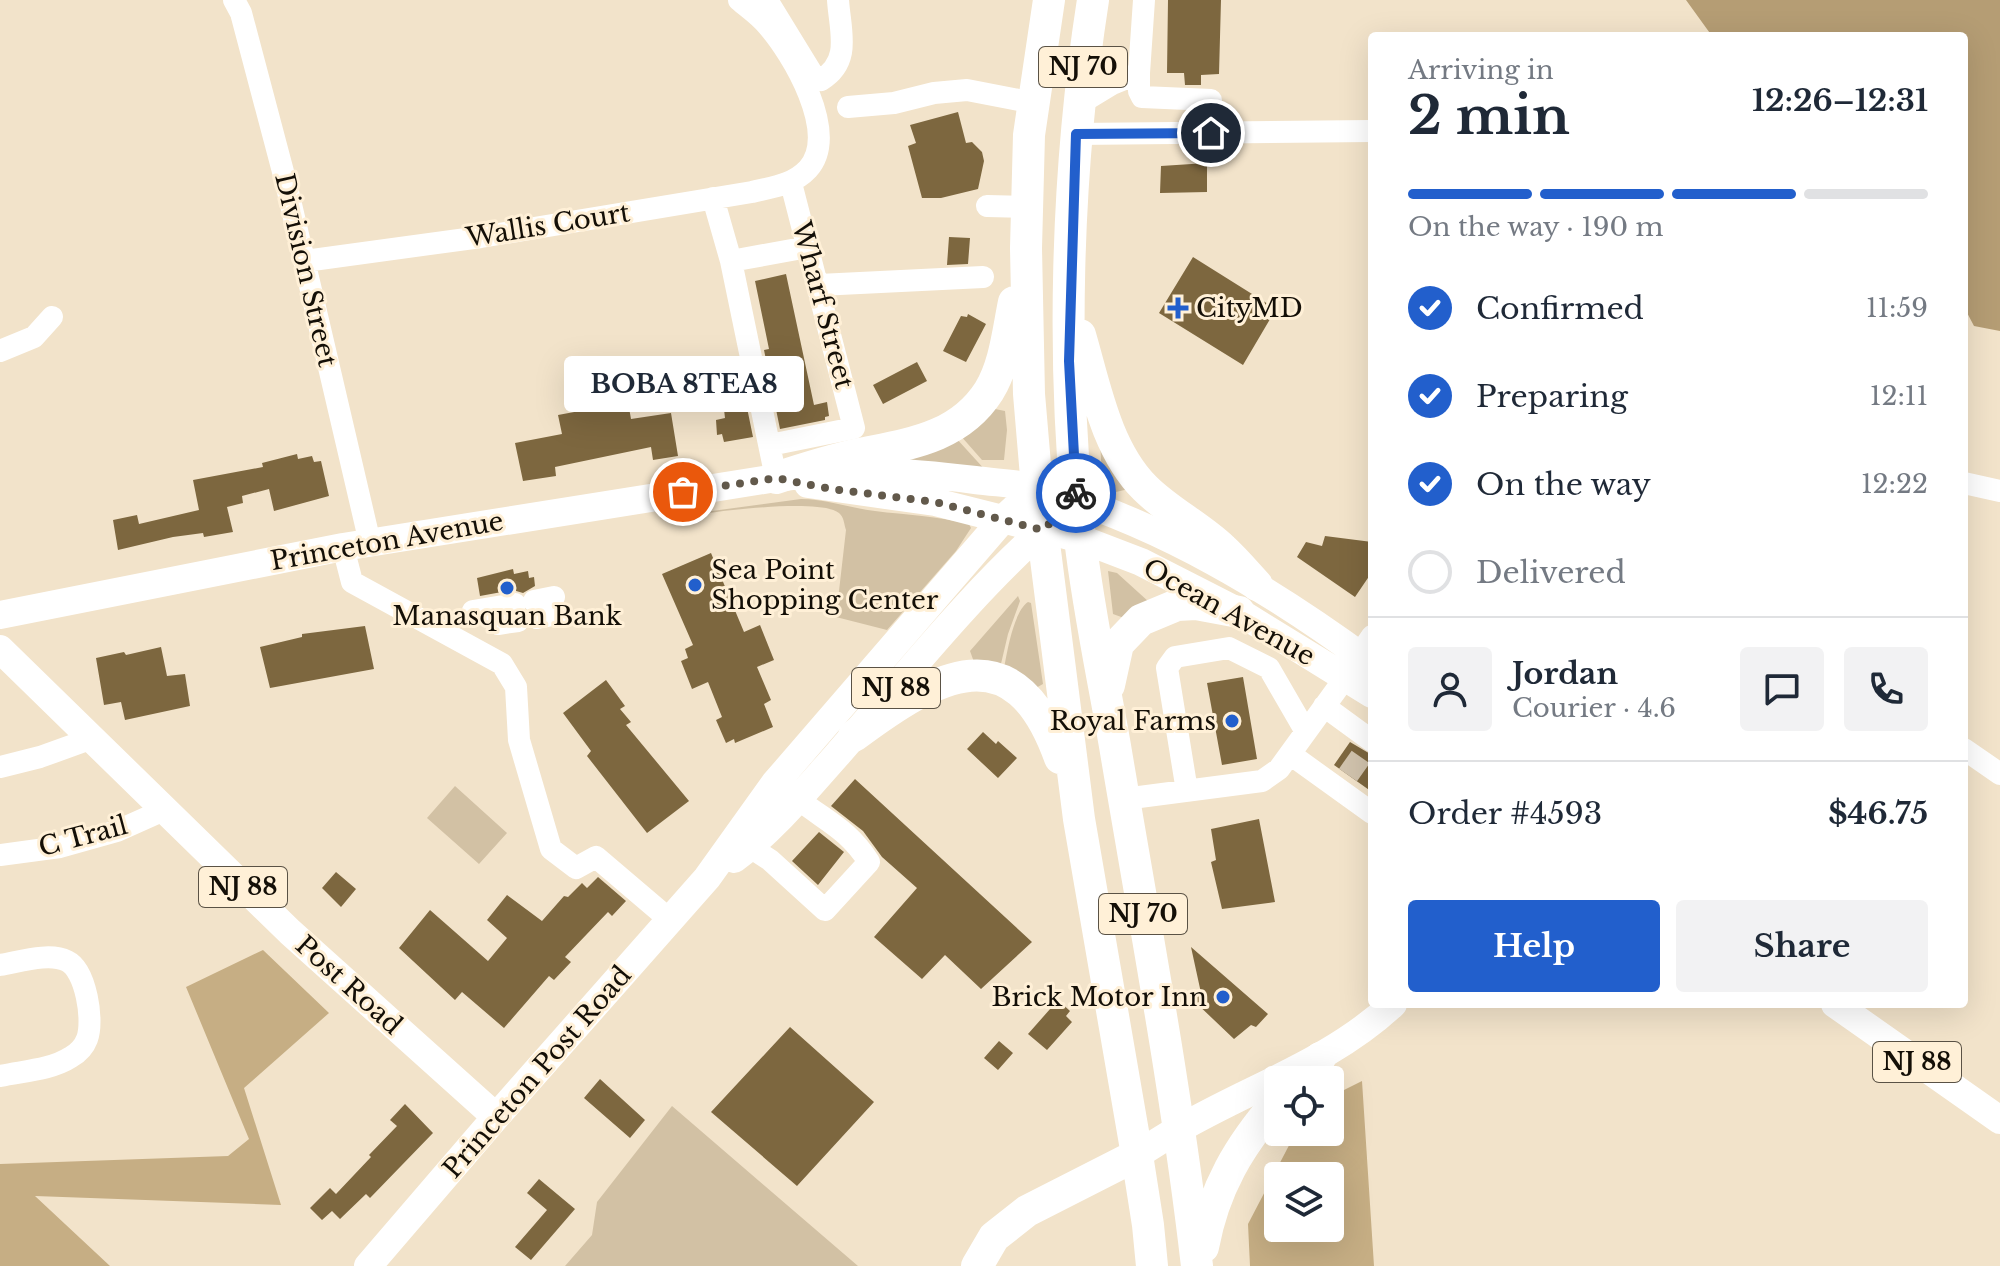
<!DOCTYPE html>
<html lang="en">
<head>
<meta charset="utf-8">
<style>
	body { margin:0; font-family:"Libre Baskerville",serif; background:#f2f2f3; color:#1f2937; height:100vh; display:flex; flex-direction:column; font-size:30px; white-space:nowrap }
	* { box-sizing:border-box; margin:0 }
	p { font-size:26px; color:#747a83 }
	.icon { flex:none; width:44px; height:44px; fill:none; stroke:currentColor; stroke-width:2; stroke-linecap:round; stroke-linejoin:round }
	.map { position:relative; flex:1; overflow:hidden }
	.details { position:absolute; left:1368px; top:32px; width:600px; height:976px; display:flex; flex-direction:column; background:#fff; border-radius:8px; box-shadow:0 8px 32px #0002 }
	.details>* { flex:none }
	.fabs { position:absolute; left:1264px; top:1066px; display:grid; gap:16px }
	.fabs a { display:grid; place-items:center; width:80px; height:80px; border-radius:8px; background:#fff; box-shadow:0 8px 32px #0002; font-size:40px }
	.pin { position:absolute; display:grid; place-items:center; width:68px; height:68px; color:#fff; margin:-34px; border:4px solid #fff; border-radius:50%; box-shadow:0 2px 8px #0007 }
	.courier { position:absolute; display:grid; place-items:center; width:80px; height:80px; margin:-40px; border:6px solid #225fcc; border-radius:50%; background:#fff; color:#222; box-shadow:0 2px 10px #0007 }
	.bubble { position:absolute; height:56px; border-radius:8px; background:#fff; box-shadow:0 8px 32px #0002; font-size:26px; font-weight:700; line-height:56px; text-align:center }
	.overview em { font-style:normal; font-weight:700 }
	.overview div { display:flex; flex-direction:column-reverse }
	.overview { display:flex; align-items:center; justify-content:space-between; height:136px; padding:0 40px }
	h1 { font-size:52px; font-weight:700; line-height:60px }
	.bar { display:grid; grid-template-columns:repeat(4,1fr); gap:12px 8px; align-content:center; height:96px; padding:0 40px }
	.bar i { height:10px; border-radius:6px; background:#e0e1e3 }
	.bar .on { background:#225fcc }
	.bar p { grid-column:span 4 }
	.line { display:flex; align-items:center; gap:20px; padding:0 40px; border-top:2px solid #e0e1e3 }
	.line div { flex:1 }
	.round { display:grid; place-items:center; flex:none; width:84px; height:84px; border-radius:8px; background:#f2f2f3 }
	ol { padding:0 40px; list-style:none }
	li { display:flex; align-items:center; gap:24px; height:88px }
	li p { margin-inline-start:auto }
	li .icon { padding:8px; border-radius:50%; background:#225fcc; color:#fff; stroke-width:4 }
	li:last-child { color:#747a83 }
	li i { width:44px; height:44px; border:4px solid #e0e1e3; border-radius:50% }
	.primary-button { display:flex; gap:16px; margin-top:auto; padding:16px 40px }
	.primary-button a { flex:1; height:92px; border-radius:8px; background:#225fcc; color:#fff; font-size:32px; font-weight:700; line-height:92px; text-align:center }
	.primary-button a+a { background:#f2f2f3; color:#1f2937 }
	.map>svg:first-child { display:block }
</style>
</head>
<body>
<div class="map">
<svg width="2000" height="1266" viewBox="0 0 2000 1266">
	<rect width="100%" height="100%" fill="#f2e3ca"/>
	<!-- green -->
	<path fill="#d2c1a4" d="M995,409L1005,411L1007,430L1004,460H982L960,435Z
		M956,438L987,472L902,462Z
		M1100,441L1133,488L1103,495Z
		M801,499C826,499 850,508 875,511C906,515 938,516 969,524L971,528L956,551L887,630L836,617L846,530C844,524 844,517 839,513C822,499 726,510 702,514C689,516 672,522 660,518Z
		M1108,571L1117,573L1149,602L1124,618L1113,614Z
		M1018,596L1020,601L1008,634L1000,668L974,662L970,651Z
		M1028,602L1031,603L1043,684L1034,689L1004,669C1007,652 1014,611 1028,602Z
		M455,786L507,833L479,864L427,818Z
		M672,1106L858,1266H565L592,1235L597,1202Z"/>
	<!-- forest -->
	<path fill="#c6ae84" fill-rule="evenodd" d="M263,950L329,1013L244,1088L281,1205L35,1196L110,1266H0V1164L228,1156L249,1139L186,987Z
		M1362,1081L1374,1266H1250L1248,1224L1296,1132H1330V1097ZM1278,1176H1330V1228H1278Z"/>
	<!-- water -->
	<path fill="#b59d74" d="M1686,0H2000V331L1974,326L1964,307V36H1712Z"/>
	<!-- building -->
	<path fill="#7d673f" d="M1168,0H1221L1219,74L1201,75V85H1185L1184,73H1167Z
		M958,112L966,143L972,142L982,152L984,161L978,189L941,198H922L908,146L916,143L910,125Z
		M1207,163V192L1160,193L1161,166Z
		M949,237L970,238L968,264L947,265Z
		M1193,257L1276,309L1243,365L1159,313Z
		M786,274L814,405L827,402L829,416L825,417V420L780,429L764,350L769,349L755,281Z
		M968,314L986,324L966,362L943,351L961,316L967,317Z
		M917,362L927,381L883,404L873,385Z
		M745,398L753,437L724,442L722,434L717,435L716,420L725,418L723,401Z
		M628,402L631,419L671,413L678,456L653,460L651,447L555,467L556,476L523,481L515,443L562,434L558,415Z
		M297,454L298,459L312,456L314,462L321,461L329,496L274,511L269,489L242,496L243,503L227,507L233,532L204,537L203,533L173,537L118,550L113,520L137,515L139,524L199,510L193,480L263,467L262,463Z
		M1325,536L1372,542V572L1355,597L1297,557L1306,542L1322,546Z
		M711,553L744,632L760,625L774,660L757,667L771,700L764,704L773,727L735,743L734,739L726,743L716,720L722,717L708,682L692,689L681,661L688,658L685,649L693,645L662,574Z
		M513,569L514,574L528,571L529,578L534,577L535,586L523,593L513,590L480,596L477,578Z
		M365,626L374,669L270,688L260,647L302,637V634Z
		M161,647L167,676L185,674L190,706L125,720L121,702L104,705L96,658L124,652L126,655Z
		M1243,677L1257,759L1222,765L1207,683Z
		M606,680L625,706L620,709L631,722L626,725L689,801L647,833L587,756L591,751L563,713Z
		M983,732L996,744L998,741L1017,758L998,778L967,749Z
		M1350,742L1372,755V792L1334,765Z
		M855,779L1032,942L981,989L945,955L922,979L874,937L917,888L882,857L863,831L831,806Z
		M1259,819L1275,902L1222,909L1211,862L1216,860L1211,829Z
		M819,832L844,852L818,885L792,861Z
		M336,872L356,889L341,907L322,888Z
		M598,877L626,901L612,916L608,912L565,957L571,962L554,980L549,976L504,1028L462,992L455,1000L399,948L430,910L488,961L507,938L487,920L507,895L542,921L564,896L568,897L582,883L587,888Z
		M1191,947L1268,1014L1256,1027L1251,1025L1234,1039L1193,1000L1201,993Z
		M1058,1000L1070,1011L1066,1016L1072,1022L1047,1050L1028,1034Z
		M790,1027L874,1102L797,1186L711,1112Z
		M999,1041L1013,1053L998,1070L984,1058Z
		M600,1079L645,1120L630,1138L584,1098Z
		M405,1104L433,1133L370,1198L366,1194L340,1219L332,1211L322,1220L310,1208L330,1188L336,1194L371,1157L369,1155L397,1126L390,1120Z
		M539,1179L575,1209L531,1260L515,1247L547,1210L527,1193Z"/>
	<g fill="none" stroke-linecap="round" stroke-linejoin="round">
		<!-- minor-tunnel -->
		<path stroke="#d1c3ad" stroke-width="22" stroke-dasharray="22 11" stroke-linecap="butt" d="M1348,775L1367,748"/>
		<!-- minor -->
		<path stroke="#fff" stroke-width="22" d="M234,0L241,13L286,183L370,543
			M767,0L813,75L821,80C852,61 840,31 838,0
			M1139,73V91L1142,97L1211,100V133
			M1079,104L1112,84L1139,73L1144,0
			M848,107L894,103L934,93L967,90L1034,103
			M1076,134L1372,131
			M713,198L731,261L808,247
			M987,206L1027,207
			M305,261L481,237L752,192C773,187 793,185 808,169C840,133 792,53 767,25C759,15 748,8 739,0
			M731,261L776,478
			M819,285L983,277
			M0,351L34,337L52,317
			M770,445L854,428L791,183
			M1964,483L2000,491
			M343,547L352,582L502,664L516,687L519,740L551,849L576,868L596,857L670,920
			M534,601L554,597
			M473,611L515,604
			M537,618L557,614
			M498,624L518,621
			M1359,655L1372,636
			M1324,706L1372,741
			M1964,749L2000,774
			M1290,754L1372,813
			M0,767L40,757L90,739
			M1187,791L1167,668L1175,657L1229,648L1269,668L1306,732
			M1124,799L1262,781L1279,769L1345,678
			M750,847L770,860L825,910L869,862C848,829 827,822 798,799
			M0,855L60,847L117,831L164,810
			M0,965C19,962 49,952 67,961C86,970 94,1021 87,1039C84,1047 78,1053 71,1057C51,1070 23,1071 0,1076"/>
		<!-- major -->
		<path stroke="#fff" stroke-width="28" d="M808,484L935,502L1081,539L1141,562L1239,612L1372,694
			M0,615L343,547L776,478C848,468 903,471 975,480C997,483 1020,483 1041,489C1163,524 1271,590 1372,664
			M0,649L290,932L496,1117
			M734,859C773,830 805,791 837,755C907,675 974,589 1054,520
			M1835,1004L2000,1120
			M1137,1155C1151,1146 1165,1137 1179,1129C1251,1087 1331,1062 1393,1004
			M368,1266L496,1117L707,878L775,783L1004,518L1037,488"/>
		<!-- highway -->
		<path stroke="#fff" stroke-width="32" d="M1049,0L1029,135L1026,248L1029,394L1037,488L1079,819L1137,1155L1148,1225L1152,1266
			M1093,0C1066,173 1061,363 1080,538C1088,608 1103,677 1115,746C1144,919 1177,1092 1197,1266
			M1080,335C1095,386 1106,449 1145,488C1169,512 1199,526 1223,549C1235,560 1246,573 1257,585
			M776,478C803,469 831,460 860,454C909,444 959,438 989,391C1005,365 1008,331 1014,302
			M1109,685L1118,644L1141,620L1177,605L1196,604L1239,612
			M854,736C936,675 1014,629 1060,758
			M1298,1080L1320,1058
			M1203,1247C1214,1188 1239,1146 1278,1101
			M977,1266L994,1237L1027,1211L1137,1155"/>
	</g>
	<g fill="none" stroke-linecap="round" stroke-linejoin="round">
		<!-- done -->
		<path stroke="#62594b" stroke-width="8" stroke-dasharray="0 14.4" d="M683,492L776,478L831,489L935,502L1042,530L1077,500L1076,493"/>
		<!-- route -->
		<path stroke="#225fcc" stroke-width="10" d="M1076,493L1069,361L1076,134L1211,133"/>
	</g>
	<!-- markers -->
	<g fill="#225fcc" stroke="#fff0d7" stroke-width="3">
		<path d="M1174 296h8v8h8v8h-8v8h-8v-8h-8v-8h8z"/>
		<circle cx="695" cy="585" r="8"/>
		<circle cx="507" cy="588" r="8"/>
		<circle cx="1232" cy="721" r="8"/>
		<circle cx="1223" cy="997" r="8"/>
	</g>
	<g text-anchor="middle" stroke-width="6" stroke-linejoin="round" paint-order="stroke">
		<!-- shield labels -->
		<g fill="#fff0d7" stroke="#5a5245" stroke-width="2">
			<rect x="1039" y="47" width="88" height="40" rx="6"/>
			<rect x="852" y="668" width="88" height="40" rx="6"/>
			<rect x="199" y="867" width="88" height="40" rx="6"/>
			<rect x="1099" y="894" width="88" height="40" rx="6"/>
			<rect x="1873" y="1042" width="88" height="40" rx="6"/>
		</g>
		<g font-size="24" font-weight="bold" fill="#140f07">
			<text x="1083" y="75">NJ 70</text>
			<text x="896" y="696">NJ 88</text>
			<text x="243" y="895">NJ 88</text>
			<text x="1143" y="922">NJ 70</text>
			<text x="1917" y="1070">NJ 88</text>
		</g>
		<!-- street labels -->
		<g font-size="26" fill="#140f07" stroke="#fff0d7">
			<text transform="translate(548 225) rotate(-9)" y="9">Wallis Court</text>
			<text transform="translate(306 270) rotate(77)" y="9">Division Street</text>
			<text transform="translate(823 305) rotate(75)" y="9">Wharf Street</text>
			<text transform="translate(387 541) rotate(-10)" y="9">Princeton Avenue</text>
			<text transform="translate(1229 612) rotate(29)" y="9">Ocean Avenue</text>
			<text transform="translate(83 836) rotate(-15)" y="9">C Trail</text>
			<text transform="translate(349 985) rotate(42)" y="9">Post Road</text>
			<text transform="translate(537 1072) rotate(-49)" y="9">Princeton Post Road</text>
		</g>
		<!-- poi labels -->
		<g font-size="26" fill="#140f07" stroke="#fff0d7" text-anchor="start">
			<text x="1196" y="317">CityMD</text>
			<text x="711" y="579">Sea Point<tspan x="711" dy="30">Shopping Center</tspan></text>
			<text x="507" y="625" text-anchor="middle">Manasquan Bank</text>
			<text x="1216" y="730" text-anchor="end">Royal Farms</text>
			<text x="1207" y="1006" text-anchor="end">Brick Motor Inn</text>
		</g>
	</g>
</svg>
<div class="fabs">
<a><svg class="icon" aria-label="locate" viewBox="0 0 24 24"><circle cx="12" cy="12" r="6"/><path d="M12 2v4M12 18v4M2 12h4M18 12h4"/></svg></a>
<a><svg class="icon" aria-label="layers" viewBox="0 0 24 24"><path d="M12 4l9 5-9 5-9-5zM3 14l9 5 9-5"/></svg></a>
</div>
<div class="pin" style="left:683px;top:492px;background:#ea580c"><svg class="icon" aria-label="bag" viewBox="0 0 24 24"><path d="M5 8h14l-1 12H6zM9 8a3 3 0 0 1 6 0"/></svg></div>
<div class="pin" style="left:1211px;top:133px;background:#1f2937"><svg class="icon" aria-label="home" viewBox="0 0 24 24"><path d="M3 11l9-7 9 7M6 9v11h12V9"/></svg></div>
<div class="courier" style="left:1076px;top:493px"><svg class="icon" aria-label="bike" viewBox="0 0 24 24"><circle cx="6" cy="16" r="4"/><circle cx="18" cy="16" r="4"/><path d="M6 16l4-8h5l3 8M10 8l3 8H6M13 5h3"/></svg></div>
<div class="bubble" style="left:564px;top:356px;width:240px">BOBA 8TEA8</div>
<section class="details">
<div class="overview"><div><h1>2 min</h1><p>Arriving in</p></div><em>12:26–12:31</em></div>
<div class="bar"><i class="on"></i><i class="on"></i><i class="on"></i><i></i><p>On the way · 190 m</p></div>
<ol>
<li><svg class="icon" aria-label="check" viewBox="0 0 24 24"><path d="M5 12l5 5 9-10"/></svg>Confirmed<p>11:59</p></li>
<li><svg class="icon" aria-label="check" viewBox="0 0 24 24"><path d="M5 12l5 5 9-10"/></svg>Preparing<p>12:11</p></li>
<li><svg class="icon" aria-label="check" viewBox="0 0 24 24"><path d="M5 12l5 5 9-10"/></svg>On the way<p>12:22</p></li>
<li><i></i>Delivered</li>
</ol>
<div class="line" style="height:144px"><a class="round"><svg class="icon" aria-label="person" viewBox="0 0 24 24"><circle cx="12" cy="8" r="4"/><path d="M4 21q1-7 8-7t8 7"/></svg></a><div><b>Jordan</b><p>Courier · 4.6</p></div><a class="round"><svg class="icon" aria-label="chat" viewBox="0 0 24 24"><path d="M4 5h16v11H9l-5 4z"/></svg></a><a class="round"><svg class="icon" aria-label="phone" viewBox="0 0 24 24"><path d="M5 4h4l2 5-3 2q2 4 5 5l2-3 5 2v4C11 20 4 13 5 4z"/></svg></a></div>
<div class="line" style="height:104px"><div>Order #4593</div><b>$46.75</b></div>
<div class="primary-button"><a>Help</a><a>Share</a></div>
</section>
</div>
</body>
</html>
